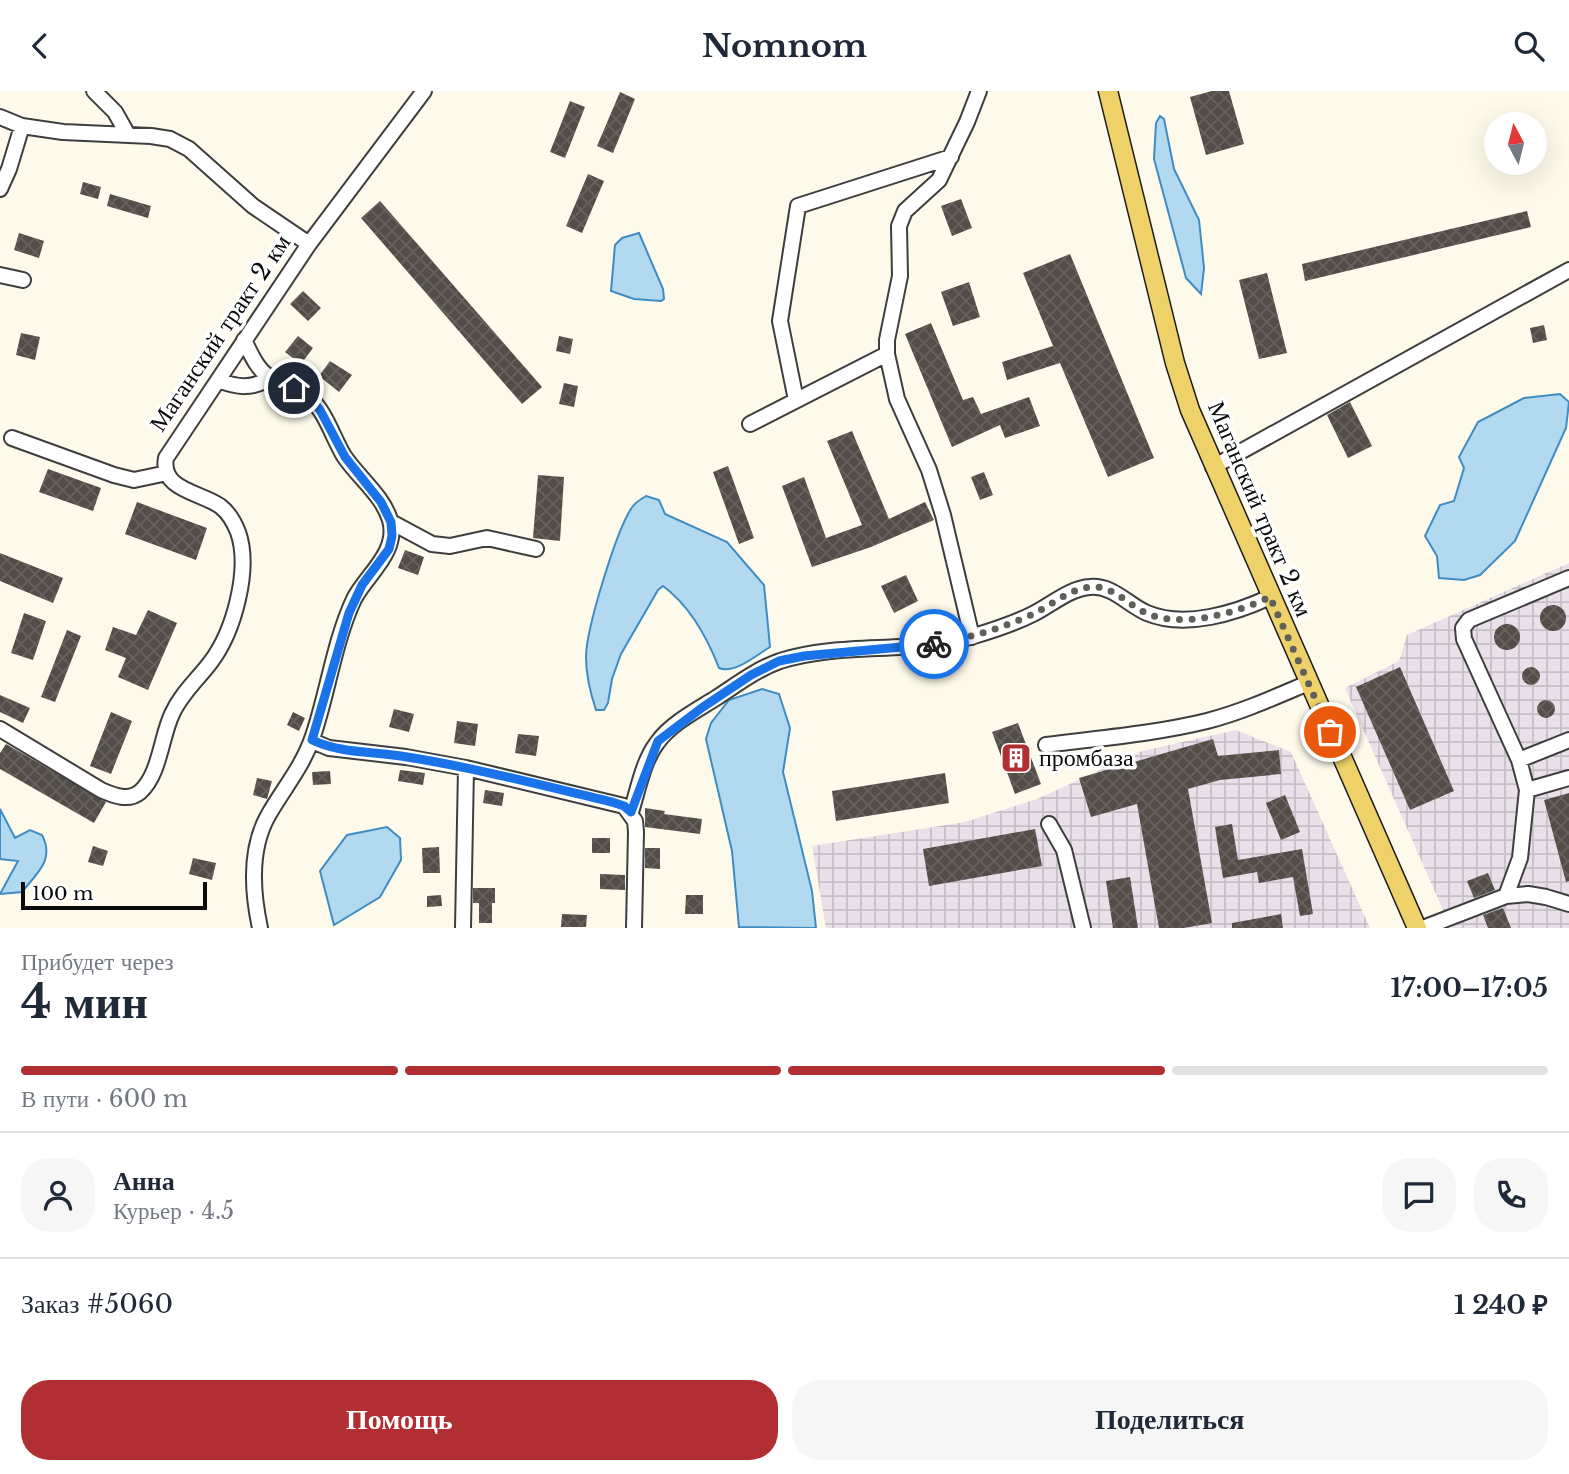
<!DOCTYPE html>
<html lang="ru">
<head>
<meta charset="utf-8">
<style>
	body { margin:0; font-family:"Libre Baskerville",serif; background:#f6f6f7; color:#1f2937; height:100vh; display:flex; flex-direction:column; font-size:26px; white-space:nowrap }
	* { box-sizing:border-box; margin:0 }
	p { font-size:23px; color:#747a83 }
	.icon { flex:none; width:38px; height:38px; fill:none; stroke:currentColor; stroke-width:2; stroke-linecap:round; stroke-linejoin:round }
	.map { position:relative; height:837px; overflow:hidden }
	.panel { display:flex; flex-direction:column; background:#fff; flex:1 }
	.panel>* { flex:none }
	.needle { width:46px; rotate:353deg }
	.controls { position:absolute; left:1484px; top:21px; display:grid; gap:14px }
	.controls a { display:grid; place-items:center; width:63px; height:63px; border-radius:50%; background:#fff; box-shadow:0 7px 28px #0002; font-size:35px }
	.scale { position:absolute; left:21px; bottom:18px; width:186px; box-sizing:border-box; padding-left:7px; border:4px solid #0b0b0b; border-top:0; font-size:19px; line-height:24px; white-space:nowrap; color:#0b0b0b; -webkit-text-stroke:5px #fff; paint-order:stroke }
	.pin { position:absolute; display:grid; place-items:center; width:60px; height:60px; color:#fff; margin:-30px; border:4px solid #fff; border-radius:50%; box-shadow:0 2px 7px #0007 }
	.courier { position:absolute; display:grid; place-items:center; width:70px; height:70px; margin:-35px; border:5px solid #1a73e8; border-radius:50%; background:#fff; color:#222; box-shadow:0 2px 9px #0007 }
	.head em { font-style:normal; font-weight:700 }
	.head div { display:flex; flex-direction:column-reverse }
	.head { display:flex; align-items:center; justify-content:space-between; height:119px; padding:0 21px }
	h1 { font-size:46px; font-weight:700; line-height:52px }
	.bar { display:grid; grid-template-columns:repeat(4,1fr); gap:10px 7px; align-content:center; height:84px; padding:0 21px }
	.bar i { height:9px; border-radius:5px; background:#e0e1e3 }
	.bar .current { background:#b12e32 }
	.bar p { grid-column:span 4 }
	.line { display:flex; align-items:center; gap:18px; padding:0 21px; border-top:2px solid #e0e1e3 }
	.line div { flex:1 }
	.round { display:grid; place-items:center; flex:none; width:74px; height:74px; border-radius:28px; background:#f6f6f7 }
	.cta { display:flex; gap:14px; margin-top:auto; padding:14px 21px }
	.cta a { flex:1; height:80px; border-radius:28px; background:#b12e32; color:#fff; font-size:28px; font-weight:700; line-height:80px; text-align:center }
	.cta a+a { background:#f6f6f7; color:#1f2937 }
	header { display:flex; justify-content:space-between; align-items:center; height:91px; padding:0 21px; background:#fff; font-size:32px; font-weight:700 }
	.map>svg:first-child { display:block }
</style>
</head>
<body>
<header><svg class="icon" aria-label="back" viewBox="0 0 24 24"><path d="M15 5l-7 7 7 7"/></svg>Nomnom<svg class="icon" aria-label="search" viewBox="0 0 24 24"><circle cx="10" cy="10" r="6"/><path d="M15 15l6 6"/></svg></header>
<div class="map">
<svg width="1569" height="837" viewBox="0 0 1569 837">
	<defs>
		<pattern id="industrial-grid" width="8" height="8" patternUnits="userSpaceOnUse" patternTransform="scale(1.75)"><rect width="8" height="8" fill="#e9e0ea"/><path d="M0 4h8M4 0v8" fill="none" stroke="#c6bfc7"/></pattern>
		<pattern id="building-cross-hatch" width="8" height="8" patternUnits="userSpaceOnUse" patternTransform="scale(1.75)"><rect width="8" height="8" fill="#534d48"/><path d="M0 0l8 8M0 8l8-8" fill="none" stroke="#67625e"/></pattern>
	</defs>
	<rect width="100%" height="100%" fill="#fefaeb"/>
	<!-- industrial -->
	<path fill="url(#industrial-grid)" d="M1569,472V837H1451L1345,597L1399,570L1407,544Z
		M1236,639L1291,661L1370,837H826L812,755L965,731L1037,708L1142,660Z"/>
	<!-- water -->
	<path fill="#b3d9f1" stroke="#3f8cc3" stroke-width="2" d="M1160,25L1164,28L1174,78L1199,129L1204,177L1201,203L1186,187L1154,68L1156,32Z
		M639,142L663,198L664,208L661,210L634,208L611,200L615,154L622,147Z
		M1560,303L1569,311L1566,337L1515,450L1480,484L1464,489L1439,487L1437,465L1425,445L1440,414L1454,410L1464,377L1459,366L1478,331L1524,307Z
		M646,405L659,409L665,423L727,451L764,494L770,556C755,565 735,583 719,577C707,546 690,515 663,495L658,499L621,563L612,588L608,612L604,619H596C590,601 586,585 586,566C586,539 617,436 633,415C636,411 641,408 646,405Z
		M762,598L779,603L790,637L783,681L812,800L816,837L739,836L732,760L706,648L711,632L729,609Z
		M0,718L15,747L30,739L42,744C55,769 37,782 22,801L0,803L18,770L0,768Z
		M387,736L400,747L401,769L380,806L334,834L320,780L347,744Z"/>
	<!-- building -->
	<path fill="url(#building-cross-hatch)" d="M1212,0H1229L1244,53L1206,64L1190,6Z
		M620,1L635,8L613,62L597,55Z
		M570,10L585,16L565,67L550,61Z
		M588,83L604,90L582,142L566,135Z
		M83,91L101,96L98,108L80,103Z
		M110,103L151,115L148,127L107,115Z
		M961,108L972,137L952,145L941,115Z
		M380,110L542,296L522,313L361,127Z
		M1527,120L1531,136L1305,190L1302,173Z
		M19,142L44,150L39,167L14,159Z
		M1070,163L1154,367L1108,386L1060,272L1007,289L1002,271L1053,255L1023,182Z
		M1267,182L1287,262L1259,268L1239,189Z
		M969,191L980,226L953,235L941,201Z
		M303,200L321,217L308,230L290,213Z
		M931,232L963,309L973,306L981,323L1029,306L1040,335L1005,347L1000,334L952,356L905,243Z
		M1544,234L1547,249L1533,252L1530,237Z
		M21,242L40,246L35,269L16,264Z
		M298,245L313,257L301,273L285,261Z
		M559,245L573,248L570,263L556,260Z
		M330,270L352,284L339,301L319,285Z
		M564,292L578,295L574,316L559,313Z
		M1350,311L1372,355L1348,367L1327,324Z
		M852,340L889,428L925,411L934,429L871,456L812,476L782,395L804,386L826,447L862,434L827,350Z
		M728,375L754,447L739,453L713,381Z
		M48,378L101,397L93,420L39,401Z
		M984,381L993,404L980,409L971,386Z
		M538,384L564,386L560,450L533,447Z
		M137,411L207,437L196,469L125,443Z
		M405,459L424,466L418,484L398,477Z
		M0,462L63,487L53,512L0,490Z
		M906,484L918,510L894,522L881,495Z
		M1540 527a13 13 0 1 1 26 0a13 13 0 1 1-26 0Z
		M148,519L177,532L148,599L118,586L126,567L105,559L113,536L136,544Z
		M24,522L46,530L33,569L11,562Z
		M1494 546a13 13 0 1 1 26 0a13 13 0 1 1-26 0Z
		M67,539L81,545L55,611L41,606Z
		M1400,576L1454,700L1410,719L1356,596Z
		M1522 585a9 9 0 1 1 18 0a9 9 0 1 1-18 0Z
		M0,604L30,617L23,632L0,621Z
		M1537 618a9 9 0 1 1 18 0a9 9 0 1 1-18 0Z
		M394,618L414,623L409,641L389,636Z
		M111,621L132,630L111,683L90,675Z
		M293,621L305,627L299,640L287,634Z
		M457,630L478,633L475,655L454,652Z
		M1018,632L1041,693L1015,703L992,641Z
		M518,643L539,645L536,665L515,662Z
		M1213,648L1218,665L1279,659L1281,683L1220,689L1188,698L1212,832L1184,837H1159L1137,713L1091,726L1079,687Z
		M6,653L106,711L94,732L0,678V662Z
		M400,679L425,682L423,694L398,690Z
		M330,680L331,693L313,694L312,681Z
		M945,682L949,712L836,730L832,700Z
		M257,687L272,690L267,708L253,704Z
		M485,699L504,702L502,715L483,712Z
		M1569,702V790L1566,791L1544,709Z
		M1285,704L1300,741L1281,749L1266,712Z
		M645,717L665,720L664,723L702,728L700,743L645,736Z
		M1232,733L1238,769L1302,758L1313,823L1300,825L1293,786L1259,792L1257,781L1223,787L1215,736Z
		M1035,738L1042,775L929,795L923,758Z
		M592,747H610V762H592Z
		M93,755L108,760L103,775L88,771Z
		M439,756L440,782H423L422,757Z
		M645,757H660V778L645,777Z
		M193,767L216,772L212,789L189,783Z
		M1488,782L1495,799L1474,807L1467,790Z
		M600,783L625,784V799L600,798Z
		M1130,786L1138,837H1113L1106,790Z
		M473,797H495V812H492V832H479V812H473Z
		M441,804L442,815L427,816V805Z
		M686,804H703V823H685Z
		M1503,817L1511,837H1488L1483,824Z
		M562,823L587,824L586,836H561Z
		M1281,823L1283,837H1232V832Z"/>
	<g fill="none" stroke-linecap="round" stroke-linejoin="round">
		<!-- minor casing -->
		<g stroke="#3e3e3e" stroke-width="18">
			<path id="minor" d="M94,0L115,21L128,44
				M0,26L22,35L63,41L151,45L170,48L189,58L253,115L309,153
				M0,98L9,78L22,35
				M0,184L23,189
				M244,249C251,263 257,279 271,287C283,294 298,297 309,306C326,321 333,347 344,365C358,386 383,405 390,429C399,461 367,483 354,508C334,551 328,601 313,645C303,675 284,697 269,723C249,757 252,800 260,837
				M218,289C238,297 252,298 271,287
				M796,309L780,230L798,115L951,66
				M750,333L887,263
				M12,347L114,384L134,389L167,382
				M1213,376L1569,179
				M391,431L432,453L450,455L487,447L536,458
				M972,546L943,424L929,379L897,308L887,263V249L900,185L899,135L905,120L939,89L967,31L979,0
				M0,638L101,699C113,704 128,711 140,701C160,683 161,646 172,623C181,603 197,589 210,572C234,541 251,478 238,441C234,431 228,421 220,415C200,401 160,399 166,367L309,153L424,0
				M312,650L329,657L406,666L466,677L624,715L635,730L636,741L634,837
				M1046,654C1100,647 1154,643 1207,630C1242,621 1275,606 1308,592
				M1519,669L1569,649
				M1527,699L1519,669L1464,548L1463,537L1469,529L1569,487
				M631,721C638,699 643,670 657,652C670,633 697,619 716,607C736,594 757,578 780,570C843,550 911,564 974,545C994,539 1015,532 1033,523C1051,514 1070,497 1090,496C1113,494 1128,514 1147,522C1185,538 1236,522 1270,506
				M1049,733L1064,759L1083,837
				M1506,805L1528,803L1546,806L1569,813
				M463,837L466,677
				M1423,837L1506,805L1520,767L1527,699L1569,687"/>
		</g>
		<!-- major casing -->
		<g stroke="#1c1c1c" stroke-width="21">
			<path id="major" d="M1108,0L1175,272L1190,319L1417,837"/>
		</g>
		<!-- minor -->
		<use href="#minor" stroke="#fff" stroke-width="14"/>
		<!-- major -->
		<use href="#major" stroke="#efd16a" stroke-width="18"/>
	</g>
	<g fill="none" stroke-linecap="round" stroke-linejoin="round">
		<!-- done -->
		<path stroke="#605f59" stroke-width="7" stroke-dasharray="0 12.6" d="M934,553C968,547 1000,538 1031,524C1050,515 1068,499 1089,496C1111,493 1127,513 1146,522C1181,538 1237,522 1270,506L1330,641"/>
		<!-- route -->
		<path stroke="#1a73e8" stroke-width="9" d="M294,297L309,306L320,319L345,366L381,411L391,431L392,445L389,458L362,494L349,522L312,649C342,663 374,660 407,666C476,677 544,695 612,711L624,715L631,721L658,650L703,616L751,584L779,570L804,565L934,553"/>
	</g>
	<!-- icons -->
	<defs>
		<g id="building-square" transform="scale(1.575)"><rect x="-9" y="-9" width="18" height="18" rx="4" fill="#b12e32" stroke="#fff"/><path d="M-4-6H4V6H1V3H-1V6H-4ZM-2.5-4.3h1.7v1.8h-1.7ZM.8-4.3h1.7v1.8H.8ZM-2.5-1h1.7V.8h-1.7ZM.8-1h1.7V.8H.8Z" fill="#fff"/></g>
	</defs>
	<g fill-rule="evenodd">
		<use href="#building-square" x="1016" y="667"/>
	</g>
	<g text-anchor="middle" stroke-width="7" stroke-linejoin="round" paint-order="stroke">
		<!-- street labels -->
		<g font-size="24" fill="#0b0b0b" stroke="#fff">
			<text transform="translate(220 242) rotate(-56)" y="8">Маганский тракт 2 км</text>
			<text transform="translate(1260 418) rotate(67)" y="8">Маганский тракт 2 км</text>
		</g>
		<!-- poi labels -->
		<g font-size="24" fill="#0b0b0b" stroke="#fff" text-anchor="start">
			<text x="1039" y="675">промбаза</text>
		</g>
	</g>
</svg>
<div class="controls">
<a><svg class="needle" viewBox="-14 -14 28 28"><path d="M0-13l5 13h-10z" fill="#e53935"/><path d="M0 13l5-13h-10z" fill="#747a83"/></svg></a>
</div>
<div class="scale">100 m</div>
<div class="pin" style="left:1330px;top:641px;background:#ea580c"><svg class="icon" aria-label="bag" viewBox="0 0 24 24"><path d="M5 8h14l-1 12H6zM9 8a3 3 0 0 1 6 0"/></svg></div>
<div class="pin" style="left:294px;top:297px;background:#1f2937"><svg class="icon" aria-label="home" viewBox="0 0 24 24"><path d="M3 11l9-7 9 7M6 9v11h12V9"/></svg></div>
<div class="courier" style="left:934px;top:553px"><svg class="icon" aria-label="bike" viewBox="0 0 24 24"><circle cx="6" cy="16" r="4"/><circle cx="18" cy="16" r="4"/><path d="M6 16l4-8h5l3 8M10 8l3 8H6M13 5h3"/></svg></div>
</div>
<section class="panel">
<div class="head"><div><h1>4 мин</h1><p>Прибудет через</p></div><em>17:00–17:05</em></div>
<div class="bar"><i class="current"></i><i class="current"></i><i class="current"></i><i></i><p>В пути · 600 m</p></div>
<div class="line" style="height:126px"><a class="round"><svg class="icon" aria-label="person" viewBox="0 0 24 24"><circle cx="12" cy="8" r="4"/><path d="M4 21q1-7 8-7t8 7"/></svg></a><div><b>Анна</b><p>Курьер · 4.5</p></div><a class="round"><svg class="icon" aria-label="chat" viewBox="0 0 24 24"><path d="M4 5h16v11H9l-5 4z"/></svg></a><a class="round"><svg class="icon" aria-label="phone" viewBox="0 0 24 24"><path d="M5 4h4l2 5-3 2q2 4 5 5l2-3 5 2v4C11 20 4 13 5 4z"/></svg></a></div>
<div class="line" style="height:91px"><div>Заказ #5060</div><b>1 240 ₽</b></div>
<div class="cta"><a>Помощь</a><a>Поделиться</a></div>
</section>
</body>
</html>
